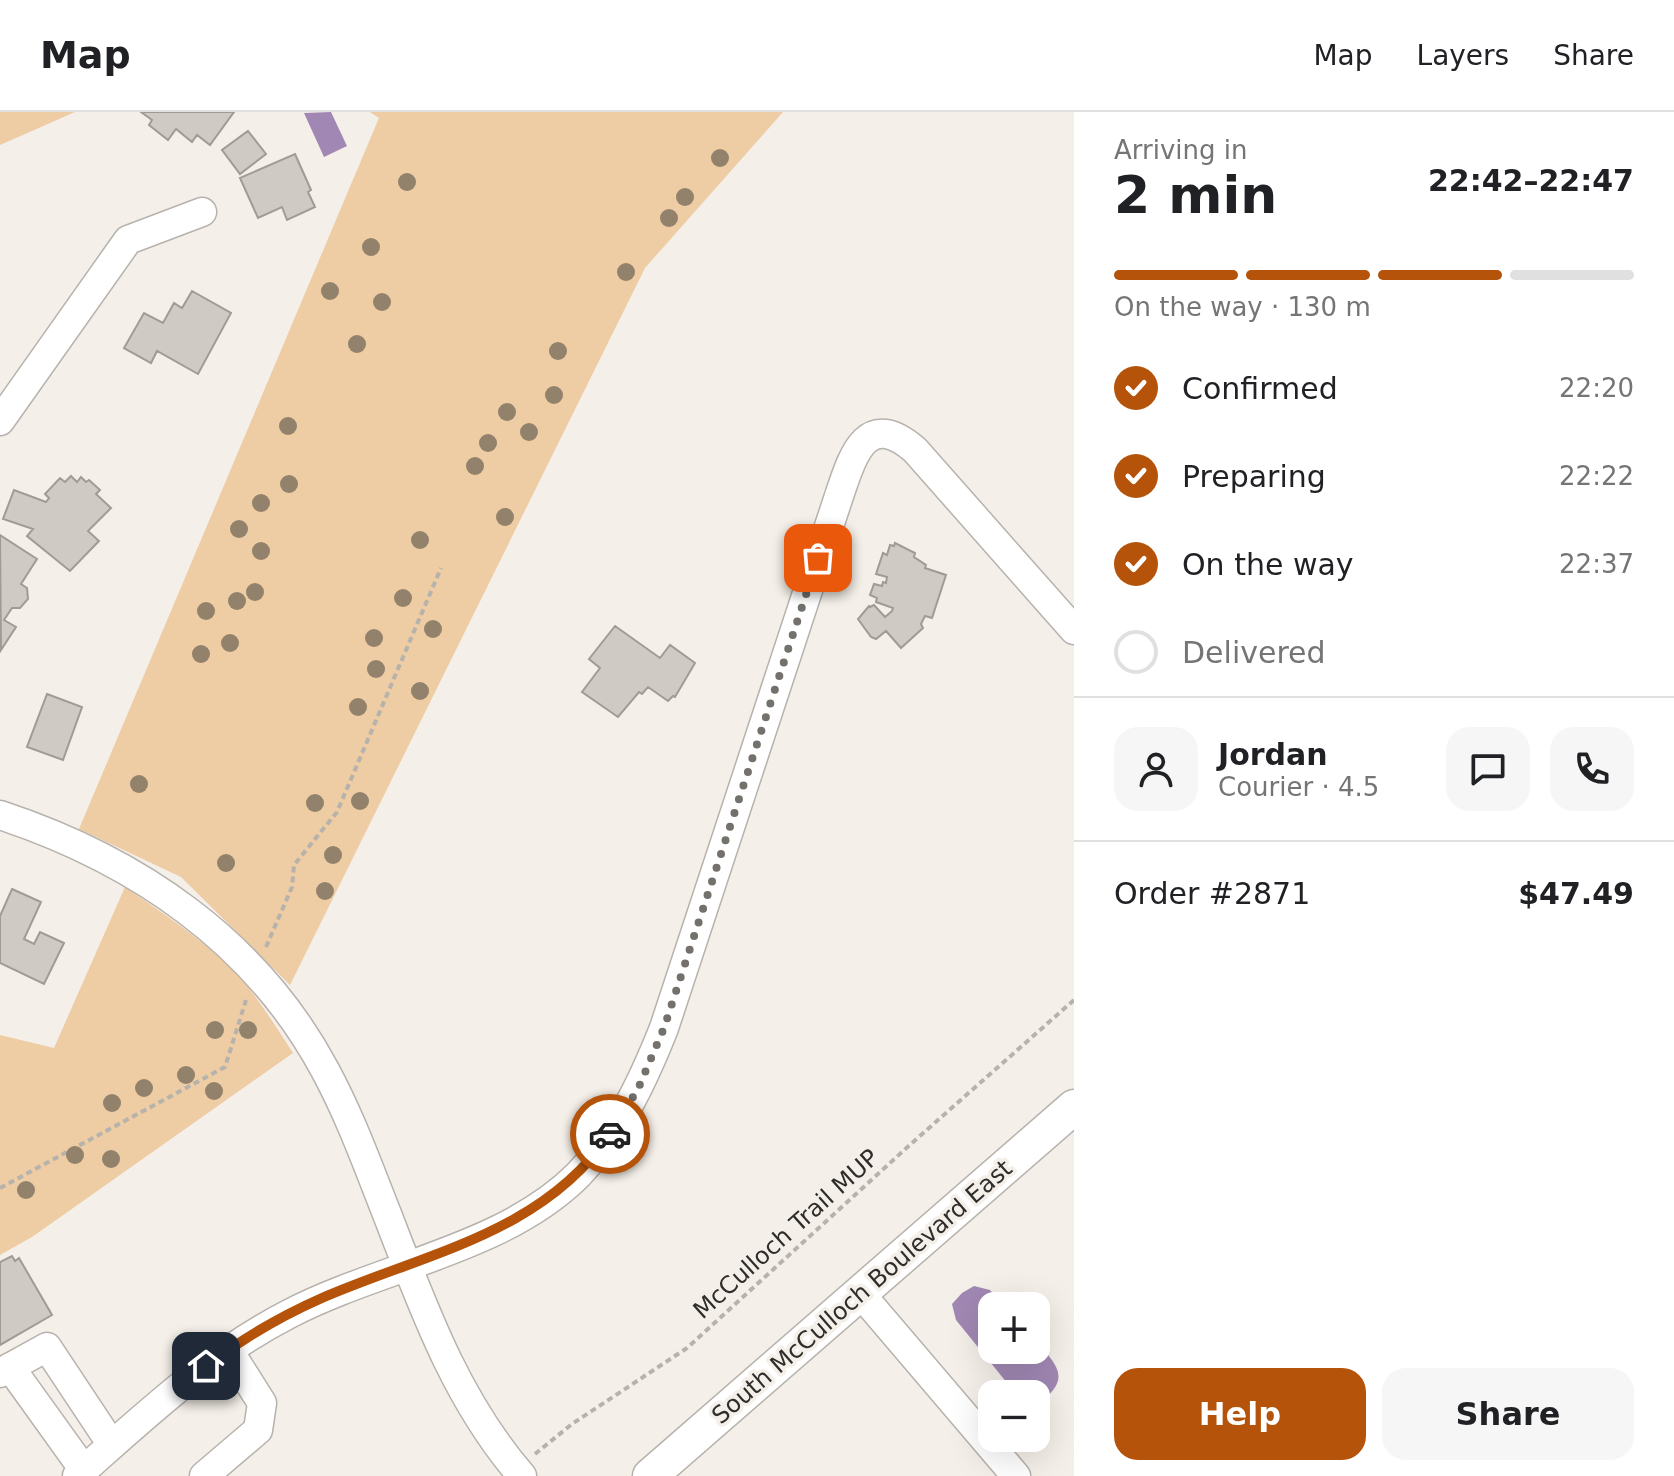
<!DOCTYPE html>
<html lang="en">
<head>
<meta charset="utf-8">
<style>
	body { margin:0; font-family:"DejaVu Sans",sans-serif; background:#f6f6f6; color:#202124; height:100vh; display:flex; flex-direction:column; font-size:30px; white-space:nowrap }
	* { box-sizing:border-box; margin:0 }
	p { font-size:26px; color:#757577 }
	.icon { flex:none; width:44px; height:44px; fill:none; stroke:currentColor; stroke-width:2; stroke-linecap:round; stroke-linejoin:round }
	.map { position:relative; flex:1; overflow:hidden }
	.details { display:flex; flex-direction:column; background:#fff; width:600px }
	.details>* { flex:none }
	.buttons { position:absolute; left:978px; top:1180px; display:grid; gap:16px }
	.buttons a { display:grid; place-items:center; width:72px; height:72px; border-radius:16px; background:#fff; box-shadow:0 8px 32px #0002; font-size:40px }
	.pin { position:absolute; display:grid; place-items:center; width:68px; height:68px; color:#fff; margin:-34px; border-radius:16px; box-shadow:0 4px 12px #0006 }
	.courier { position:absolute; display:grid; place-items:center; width:80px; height:80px; margin:-40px; border:6px solid #b45309; border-radius:50%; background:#fff; color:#222; box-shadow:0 2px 10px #0007 }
	.head em { font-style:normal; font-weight:700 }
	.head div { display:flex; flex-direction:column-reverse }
	.head { display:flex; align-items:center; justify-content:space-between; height:136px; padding:0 40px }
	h1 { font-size:52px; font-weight:700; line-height:60px }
	.bar { display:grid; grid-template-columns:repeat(4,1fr); gap:12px 8px; align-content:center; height:96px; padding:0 40px }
	.bar i { height:10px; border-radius:6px; background:#e0e0e0 }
	.bar .on { background:#b45309 }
	.bar p { grid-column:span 4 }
	.line { display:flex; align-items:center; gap:20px; padding:0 40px; border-top:2px solid #e0e0e0 }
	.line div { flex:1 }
	.round { display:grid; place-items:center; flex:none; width:84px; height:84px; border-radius:24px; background:#f6f6f6 }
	ol { padding:0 40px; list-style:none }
	li { display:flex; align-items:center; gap:24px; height:88px }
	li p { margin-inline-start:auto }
	li .icon { padding:8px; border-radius:50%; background:#b45309; color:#fff; stroke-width:4 }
	li:last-child { color:#757577 }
	li i { width:44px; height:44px; border:4px solid #e0e0e0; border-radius:50% }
	.cta { display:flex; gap:16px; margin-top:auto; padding:16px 40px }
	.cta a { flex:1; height:92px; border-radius:24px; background:#b45309; color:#fff; font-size:32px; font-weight:700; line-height:92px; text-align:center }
	.cta a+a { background:#f6f6f6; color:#202124 }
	header { display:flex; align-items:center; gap:48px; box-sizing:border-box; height:112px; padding:0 40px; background:#fff; border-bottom:2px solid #e0e0e0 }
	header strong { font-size:38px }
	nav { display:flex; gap:44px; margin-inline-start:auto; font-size:28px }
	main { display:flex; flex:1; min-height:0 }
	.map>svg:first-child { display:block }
</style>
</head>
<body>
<header>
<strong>Map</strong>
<nav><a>Map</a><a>Layers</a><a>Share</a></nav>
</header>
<main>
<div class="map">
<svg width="1074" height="1364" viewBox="0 0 1074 1364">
	<rect width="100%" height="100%" fill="#f4efe8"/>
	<!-- green -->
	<path fill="#eecca4" d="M0,0H75L0,33Z
		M370,0H783L645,156L290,873L181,765L79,717L379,6Z
		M125,775C161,800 198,824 230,855C255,880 274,912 293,941L32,1125L0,1143V923L54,936Z"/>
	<!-- water -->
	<path fill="#a188b4" d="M331,0L347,34L324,45L304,1Z
		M974,1174L990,1178L1004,1194H992V1238H1036V1229C1059,1255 1071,1267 1039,1291H1036V1282H1016L956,1208L952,1192L962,1181Z"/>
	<!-- building -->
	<path fill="#cfcac4" stroke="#9f9b95" stroke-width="2" d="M141,0H234L210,33L197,23L192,30L176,17L168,28L149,13L152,8Z
		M248,19L266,42L240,62L222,38Z
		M295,42L311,78L308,80L315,95L287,108L282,95L258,106L240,66Z
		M192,179L231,201L198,262L157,239L151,251L124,236L144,201L163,211L174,191L182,196Z
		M71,364L77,370L81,365L86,370L89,368L100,378L96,382L111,396L88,419L99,429L70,459L27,424L33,417L3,407L14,378L46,390L49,386L45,382L60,366L65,370Z
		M0,423L37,447L21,472L27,476L28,487L20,496H12L4,508L16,515L1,538Z
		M895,431L915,441L914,445L926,453L925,456L946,463L932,506L925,504L921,512L923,516L901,536L886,519L876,527L871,525L858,507L869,494L870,495L874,493L885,505L892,499L893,496L876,490L877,486L870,483L874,472L882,474L883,470L886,471L887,465L876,462L883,441L887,443L890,433L894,434Z
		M615,514L660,546L670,533L695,551L675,585L673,584L668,589L648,575L642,582L639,580L618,605L582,580L600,556L589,547Z
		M47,582L82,595L63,648L27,635Z
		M12,777L41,790L24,827L34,832L40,820L64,831L44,872L0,851V804Z
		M12,1144L15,1149L19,1146L52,1203L0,1233V1150Z"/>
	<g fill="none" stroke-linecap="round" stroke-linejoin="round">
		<!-- minor casing -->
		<g stroke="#b7b2ac" stroke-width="31">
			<path id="minor" d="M0,309L128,128L202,100
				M0,703C136,748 256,829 325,958C350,1004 368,1054 387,1102C423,1195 456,1288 522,1364
				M860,1181L1016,1364
				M10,1255L84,1358
				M0,1261L47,1235L112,1333
				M77,1364C144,1305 209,1243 289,1202C381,1154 504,1137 578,1063C618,1022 643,969 664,916L838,387C852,346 865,295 915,338L1074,518
				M204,1364L258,1318L262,1291L228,1237"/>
		</g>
		<!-- major casing -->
		<g stroke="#b7b2ac" stroke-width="37">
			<path id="major" d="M650,1364L1074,995"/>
		</g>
		<!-- path -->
		<path stroke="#b6b2ac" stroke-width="4" stroke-dasharray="6 4" stroke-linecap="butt" d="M266,835L292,775L294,753L337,700L441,456
			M0,1076L225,955L246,888
			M535,1342L572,1312L687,1236L912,1031L1074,888"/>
		<!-- minor -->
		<use href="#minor" stroke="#fff" stroke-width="28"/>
		<!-- major -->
		<use href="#major" stroke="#fff" stroke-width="34"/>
	</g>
	<!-- trees -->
	<g fill="#92826b">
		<circle cx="720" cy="46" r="9"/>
		<circle cx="407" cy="70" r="9"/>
		<circle cx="685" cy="85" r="9"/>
		<circle cx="669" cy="106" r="9"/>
		<circle cx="371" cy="135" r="9"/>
		<circle cx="626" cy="160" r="9"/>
		<circle cx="330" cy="179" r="9"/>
		<circle cx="382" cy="190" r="9"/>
		<circle cx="357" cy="232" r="9"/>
		<circle cx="558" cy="239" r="9"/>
		<circle cx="554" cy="283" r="9"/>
		<circle cx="507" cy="300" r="9"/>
		<circle cx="288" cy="314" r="9"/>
		<circle cx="529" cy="320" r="9"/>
		<circle cx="488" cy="331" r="9"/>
		<circle cx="475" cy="354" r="9"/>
		<circle cx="289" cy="372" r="9"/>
		<circle cx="261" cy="391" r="9"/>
		<circle cx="505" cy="405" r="9"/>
		<circle cx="239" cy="417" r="9"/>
		<circle cx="420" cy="428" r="9"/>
		<circle cx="261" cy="439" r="9"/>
		<circle cx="255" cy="480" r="9"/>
		<circle cx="403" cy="486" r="9"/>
		<circle cx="237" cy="489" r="9"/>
		<circle cx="206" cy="499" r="9"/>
		<circle cx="433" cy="517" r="9"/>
		<circle cx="374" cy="526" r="9"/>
		<circle cx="230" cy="531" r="9"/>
		<circle cx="201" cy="542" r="9"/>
		<circle cx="376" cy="557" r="9"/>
		<circle cx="420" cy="579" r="9"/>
		<circle cx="358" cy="595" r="9"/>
		<circle cx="139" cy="672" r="9"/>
		<circle cx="360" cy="689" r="9"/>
		<circle cx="315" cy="691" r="9"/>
		<circle cx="333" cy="743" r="9"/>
		<circle cx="226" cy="751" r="9"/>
		<circle cx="325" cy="779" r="9"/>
		<circle cx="215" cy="918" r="9"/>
		<circle cx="248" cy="918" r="9"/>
		<circle cx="186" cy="963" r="9"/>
		<circle cx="144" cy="976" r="9"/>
		<circle cx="214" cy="979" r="9"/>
		<circle cx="112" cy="991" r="9"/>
		<circle cx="75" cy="1043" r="9"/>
		<circle cx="111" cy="1047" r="9"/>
		<circle cx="26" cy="1078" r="9"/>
	</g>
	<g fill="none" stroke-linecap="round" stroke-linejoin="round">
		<!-- done -->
		<path stroke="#74716d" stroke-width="8" stroke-dasharray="0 14.4" d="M610,1022L638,977L664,916L818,446"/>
		<!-- route -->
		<path stroke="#b45309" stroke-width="10" d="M206,1254C242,1227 281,1204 322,1186C426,1141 543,1121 610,1022"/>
	</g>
	<g text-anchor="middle" stroke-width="7" stroke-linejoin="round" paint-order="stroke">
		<!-- street labels -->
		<g font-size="24" fill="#2f2d2b" stroke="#f4efe8">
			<text transform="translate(786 1122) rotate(-42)" y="8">McCulloch Trail MUP</text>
			<text transform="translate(862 1180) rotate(-41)" y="8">South McCulloch Boulevard East</text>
		</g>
	</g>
</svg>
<div class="buttons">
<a>+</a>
<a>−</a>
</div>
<div class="pin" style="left:818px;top:446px;background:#ea580c"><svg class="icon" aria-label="bag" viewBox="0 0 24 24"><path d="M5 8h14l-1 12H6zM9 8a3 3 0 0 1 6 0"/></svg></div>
<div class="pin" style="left:206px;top:1254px;background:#1f2937"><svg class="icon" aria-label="home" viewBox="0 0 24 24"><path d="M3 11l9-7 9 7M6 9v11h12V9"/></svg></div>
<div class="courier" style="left:610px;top:1022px"><svg class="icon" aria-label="car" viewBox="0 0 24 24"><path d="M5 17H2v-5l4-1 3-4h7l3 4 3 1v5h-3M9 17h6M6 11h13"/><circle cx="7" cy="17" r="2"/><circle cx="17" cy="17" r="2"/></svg></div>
</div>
<section class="details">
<div class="head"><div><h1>2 min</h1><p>Arriving in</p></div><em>22:42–22:47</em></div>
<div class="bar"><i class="on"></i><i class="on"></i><i class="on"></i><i></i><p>On the way · 130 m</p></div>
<ol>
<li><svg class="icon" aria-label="check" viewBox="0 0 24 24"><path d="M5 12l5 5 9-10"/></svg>Confirmed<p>22:20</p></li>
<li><svg class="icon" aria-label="check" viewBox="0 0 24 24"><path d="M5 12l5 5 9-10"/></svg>Preparing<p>22:22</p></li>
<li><svg class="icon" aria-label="check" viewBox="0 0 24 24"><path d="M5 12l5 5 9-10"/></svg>On the way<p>22:37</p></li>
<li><i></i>Delivered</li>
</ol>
<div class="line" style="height:144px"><a class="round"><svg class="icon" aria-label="person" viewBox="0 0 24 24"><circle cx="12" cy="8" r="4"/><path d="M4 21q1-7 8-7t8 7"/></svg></a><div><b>Jordan</b><p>Courier · 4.5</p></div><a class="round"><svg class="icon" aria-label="chat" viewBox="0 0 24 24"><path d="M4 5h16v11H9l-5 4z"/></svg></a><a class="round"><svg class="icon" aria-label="phone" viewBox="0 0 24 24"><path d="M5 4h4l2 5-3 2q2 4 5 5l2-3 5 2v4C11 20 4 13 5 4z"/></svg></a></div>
<div class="line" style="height:104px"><div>Order #2871</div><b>$47.49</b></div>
<div class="cta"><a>Help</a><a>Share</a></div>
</section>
</main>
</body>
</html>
